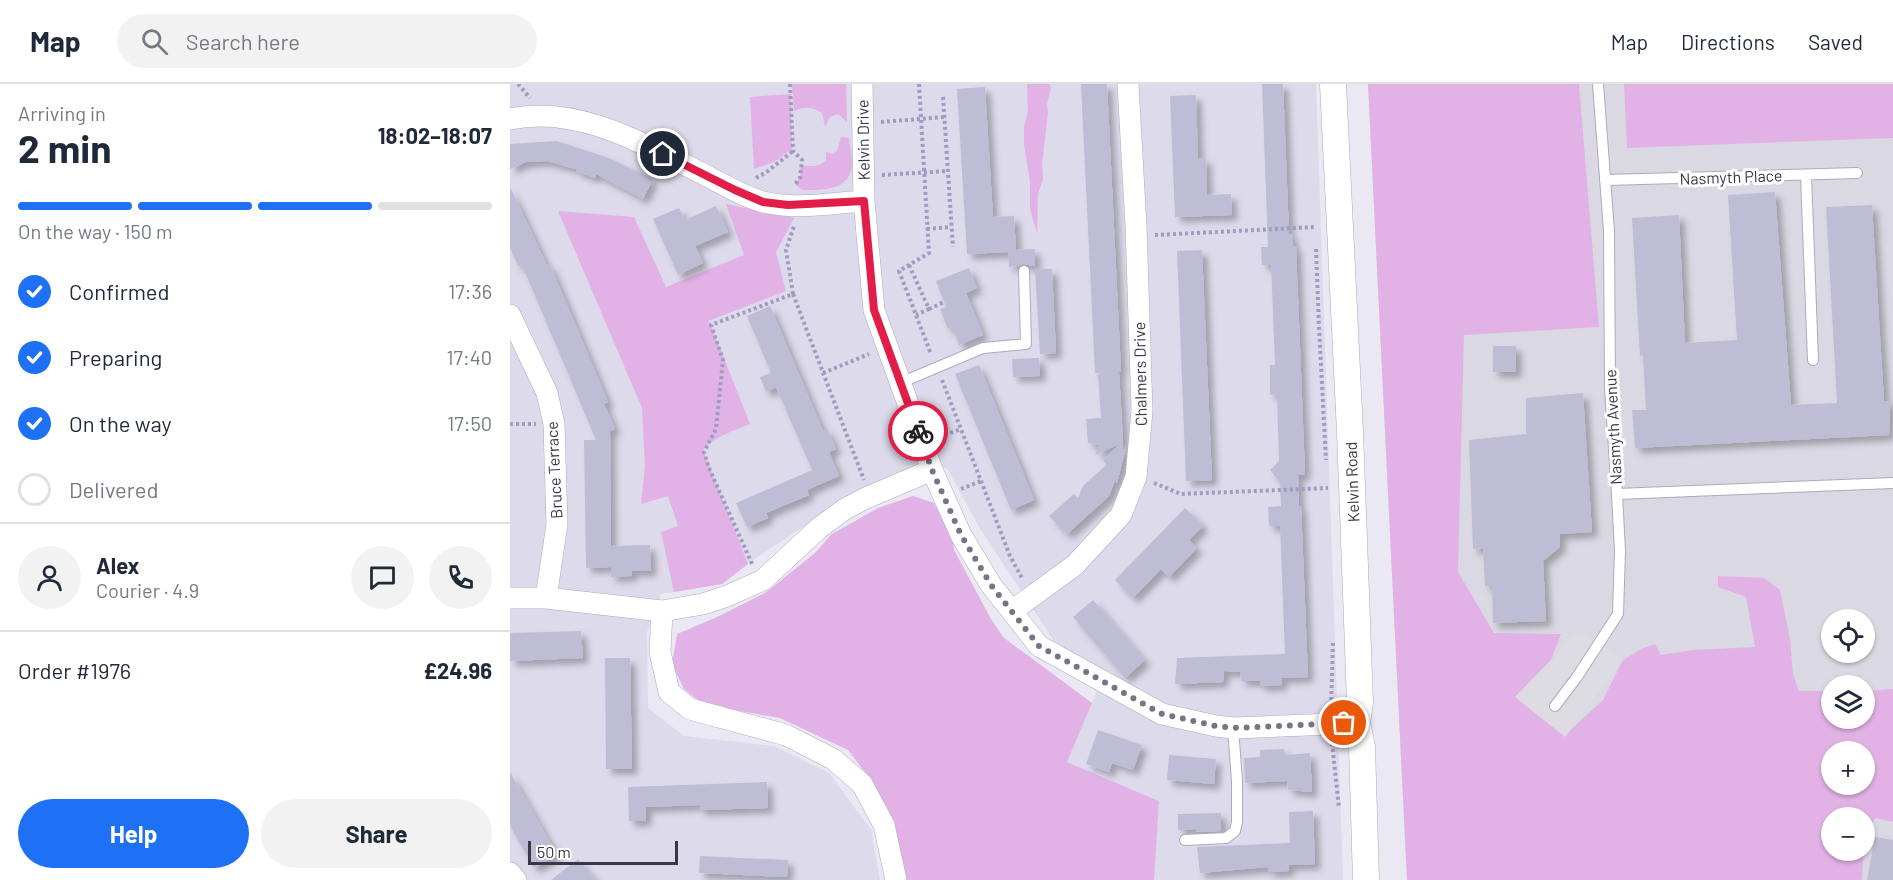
<!DOCTYPE html>
<html lang="en">
<head>
<meta charset="utf-8">
<style>
	body { margin:0; font-family:Barlow,sans-serif; background:#f2f2f3; color:#1f2937; height:100vh; display:flex; flex-direction:column; font-size:22px; white-space:nowrap }
	* { box-sizing:border-box; margin:0 }
	p { font-size:20px; color:#747a83 }
	.icon { flex:none; width:33px; height:33px; fill:none; stroke:currentColor; stroke-width:2; stroke-linecap:round; stroke-linejoin:round }
	.map { position:relative; flex:1; overflow:hidden }
	.details { display:flex; flex-direction:column; background:#fff; width:510px }
	.details>* { flex:none }
	.controls { position:absolute; left:1311px; top:525px; display:grid; gap:12px }
	.controls a { display:grid; place-items:center; width:54px; height:54px; border-radius:50%; background:#fff; box-shadow:0 2px 4px #0004; font-size:30px }
	.scale { position:absolute; left:18px; bottom:15px; width:150px; box-sizing:border-box; padding-left:6px; border:3px solid #383747; border-top:0; font-size:16px; line-height:21px; white-space:nowrap; color:#383747; -webkit-text-stroke:4px #fff; paint-order:stroke }
	.pin { position:absolute; display:grid; place-items:center; width:51px; height:51px; color:#fff; margin:-26px; border:3px solid #fff; border-radius:50%; box-shadow:0 2px 6px #0007 }
	.courier { position:absolute; display:grid; place-items:center; width:60px; height:60px; margin:-30px; border:4px solid #e11d48; border-radius:50%; background:#fff; color:#222; box-shadow:0 2px 8px #0007 }
	.overview em { font-style:normal; font-weight:700 }
	.overview div { display:flex; flex-direction:column-reverse }
	.overview { display:flex; align-items:center; justify-content:space-between; height:102px; padding:0 18px }
	h1 { font-size:39px; font-weight:700; line-height:45px }
	.bar { display:grid; grid-template-columns:repeat(4,1fr); gap:9px 6px; align-content:center; height:72px; padding:0 18px }
	.bar i { height:8px; border-radius:4px; background:#e0e1e3 }
	.bar .current { background:#1e70f4 }
	.bar p { grid-column:span 4 }
	.line { display:flex; align-items:center; gap:15px; padding:0 18px; border-top:2px solid #e0e1e3 }
	.line div { flex:1 }
	.round { display:grid; place-items:center; flex:none; width:63px; height:63px; border-radius:32px; background:#f2f2f3 }
	ol { padding:0 18px; list-style:none }
	li { display:flex; align-items:center; gap:18px; height:66px }
	li p { margin-inline-start:auto }
	li .icon { padding:6px; border-radius:50%; background:#1e70f4; color:#fff; stroke-width:4 }
	li:last-child { color:#747a83 }
	li i { width:33px; height:33px; border:3px solid #e0e1e3; border-radius:50% }
	.cta { display:flex; gap:12px; margin-top:auto; padding:12px 18px }
	.cta a { flex:1; height:69px; border-radius:36px; background:#1e70f4; color:#fff; font-size:24px; font-weight:700; line-height:69px; text-align:center }
	.cta a+a { background:#f2f2f3; color:#1f2937 }
	header { display:flex; align-items:center; gap:36px; box-sizing:border-box; height:84px; padding:0 30px; background:#fff; border-bottom:2px solid #e0e1e3 }
	header strong { font-size:28px }
	nav { display:flex; gap:33px; margin-inline-start:auto; font-size:21px }
	.search { width:420px; height:54px; background:#f2f2f3; display:flex; align-items:center; gap:15px; box-sizing:border-box; padding:0 21px; border-radius:33px; color:#747a83; font-size:22px }
	main { display:flex; flex:1; min-height:0 }
	.map>svg:first-child { display:block }
</style>
</head>
<body>
<header>
<strong>Map</strong>
<div class="search"><svg class="icon" aria-label="search" viewBox="0 0 24 24"><circle cx="10" cy="10" r="6"/><path d="M15 15l6 6"/></svg>Search here</div>
<nav><a>Map</a><a>Directions</a><a>Saved</a></nav>
</header>
<main>
<section class="details">
<div class="overview"><div><h1>2 min</h1><p>Arriving in</p></div><em>18:02–18:07</em></div>
<div class="bar"><i class="current"></i><i class="current"></i><i class="current"></i><i></i><p>On the way · 150 m</p></div>
<ol>
<li><svg class="icon" aria-label="check" viewBox="0 0 24 24"><path d="M5 12l5 5 9-10"/></svg>Confirmed<p>17:36</p></li>
<li><svg class="icon" aria-label="check" viewBox="0 0 24 24"><path d="M5 12l5 5 9-10"/></svg>Preparing<p>17:40</p></li>
<li><svg class="icon" aria-label="check" viewBox="0 0 24 24"><path d="M5 12l5 5 9-10"/></svg>On the way<p>17:50</p></li>
<li><i></i>Delivered</li>
</ol>
<div class="line" style="height:108px"><a class="round"><svg class="icon" aria-label="person" viewBox="0 0 24 24"><circle cx="12" cy="8" r="4"/><path d="M4 21q1-7 8-7t8 7"/></svg></a><div><b>Alex</b><p>Courier · 4.9</p></div><a class="round"><svg class="icon" aria-label="chat" viewBox="0 0 24 24"><path d="M4 5h16v11H9l-5 4z"/></svg></a><a class="round"><svg class="icon" aria-label="phone" viewBox="0 0 24 24"><path d="M5 4h4l2 5-3 2q2 4 5 5l2-3 5 2v4C11 20 4 13 5 4z"/></svg></a></div>
<div class="line" style="height:78px"><div>Order #1976</div><b>£24.96</b></div>
<div class="cta"><a>Help</a><a>Share</a></div>
</section>
<div class="map">
<svg width="1383" height="796" viewBox="0 0 1383 796">
	<defs>
		<filter id="shadow"><feDropShadow dx="5.5" dy="5.5" stdDeviation="3" flood-color="#0004"/></filter>
	</defs>
	<rect width="100%" height="100%" fill="#eae8f3"/>
	<!-- residential -->
	<path fill="#dddaeb" d="M0,0H806L833,796H643L649,717L557,678L594,590L544,557L469,443L437,384L397,386L332,417L243,476L212,500L151,510L137,548L138,624L174,652L264,662L319,689L361,746L370,796H0Z"/>
	<!-- industrial -->
	<path fill="#dad9e3" fill-rule="evenodd" d="M858,0H1383V796H897ZM1322,536H1354V568H1322ZM1322,602H1354V634H1322ZM1322,668H1354V700H1322ZM1322,734H1354V766H1322Z"/>
	<!-- green -->
	<path fill="#e2b2e7" fill-rule="evenodd" d="M282,0H336L337,38L328,30L320,33L315,43L312,29C302,23 295,22 284,27Z
		M517,0H539L541,3L537,21L538,29L532,80L533,95L528,110L527,149L520,125V98L514,61V43L518,27Z
		M858,0H1069L1089,243L954,251L948,488L984,549L1051,550L1041,576L1006,613L1054,652L1093,616L1113,576L1133,564L1145,560L1151,571L1183,566L1245,563L1236,513L1208,503V492L1254,494L1270,506L1280,555L1283,590L1289,607H1321L1322,634H1354L1355,607L1383,605V738L1366,734L1356,745L1355,761L1354,734H1322V766L1354,767L1352,796H897ZM1322,668H1354V700H1322Z
		M1114,0H1383V54L1117,64Z
		M281,10L282,65L264,78L244,85L240,13Z
		M331,53L339,54C340,63 343,74 342,82C339,108 310,106 292,106L285,100L290,93L291,81C301,82 308,84 316,76V68L322,70L327,67Z
		M216,120L284,134L266,168L276,207L198,237L201,241L240,340C224,347 204,352 193,366L238,480L212,500L164,508L151,448L168,442L158,412L131,420L135,382L132,324L48,127L124,133L156,203L234,171Z
		M403,412L424,419L443,457L444,466L481,535L494,554L582,619L557,678L649,717L644,796H397L389,763L361,696L338,666L270,634L194,621L174,605L162,580L167,550L207,533L255,509L305,469L322,450L368,424Z"/>
	<!-- parking -->
	<path fill="#dddce2" d="M1069,547L1113,576L1055,653L1005,613Z"/>
	<!-- building -->
	<path fill="#bfbdd5" filter="url(#shadow)" d="M571,0H597L611,287L609,288L613,357L612,367L616,363L607,399L605,396L599,412L557,450L539,432L564,410L568,414L573,402L596,381L593,376L610,360L585,371L589,361L578,359L576,335L591,334L588,291L595,288L585,289Z
		M752,0H773L779,150H782L783,162H786L795,390L788,391L789,422H791L798,593L771,594L772,601L750,602V597H731L730,588L714,587L713,598L665,600L667,574L775,570L770,442H759L758,423L771,422L770,398L760,386L769,377L767,310L760,311V281H765L761,181H752L751,163H758Z
		M475,3L483,133L504,132L506,166L525,165V182L513,180L508,182L499,183L498,168L457,170L447,5Z
		M686,11L688,75L696,74L697,111L721,110L722,131L665,133L660,12Z
		M47,57L99,74L143,95L133,115L86,90L85,94L66,87V85L37,77L16,78L0,85V60Z
		M0,103L37,182L40,181L98,318L94,320L105,345L100,347L101,462L140,461L141,487H122V492L101,493V483L76,484L74,356H86L12,181L8,182L0,164Z
		M1265,108L1281,321L1327,319L1316,123L1362,121L1374,317H1380L1379,351L1125,364L1122,326H1136L1133,271L1130,272L1122,134L1169,131L1175,259L1227,256L1218,111Z
		M206,122L218,148L185,162L193,179L168,191L143,135L169,124L175,136Z
		M692,166L702,396L676,397L667,167Z
		M459,184L467,204L456,209L473,251L449,261L442,243L438,245L430,225L436,223L426,197Z
		M525,185H542L546,269L530,270Z
		M260,222L313,347L317,345L326,365L319,368L329,392L297,406L299,411L256,429L258,434L237,443L226,419L302,386L266,303L256,308L250,293L261,289L237,232Z
		M983,262H1006V288H983Z
		M529,274L530,292L503,293L502,275Z
		M469,281L524,416L501,426L445,290Z
		M1073,309L1082,448L1050,450V463L1033,477L1036,537L983,539L982,502H975L973,464L963,465L959,356L1016,350V314Z
		M675,424L693,442L679,456L687,464L659,493L651,485L623,514L605,496Z
		M583,516L635,576L615,594L563,533Z
		M71,547L73,574L0,577V549Z
		M95,574H120L122,685H96Z
		M588,646L632,661L623,686L602,679L599,688L576,680Z
		M774,665L775,671L800,669L802,708L778,706L777,697L735,699L734,674L750,673V666Z
		M659,671L706,675L704,700L657,696Z
		M0,688L47,771L24,784L0,742Z
		M257,698L258,724L190,726V721L136,723V737H119L118,703Z
		M803,727L805,780L779,781V787L759,788L758,783L690,789L687,763L780,759L779,728Z
		M711,729V747L686,748V745L668,746V730Z
		M1365,753L1383,756V796H1357Z
		M190,772L278,776L277,793L189,789Z
		M68,775L85,796H41Z"/>
	<g fill="none" stroke-linecap="round" stroke-linejoin="round">
		<!-- service casing -->
		<g stroke="#adaabf" stroke-width="12">
			<path id="service" d="M1088,0L1099,147L1100,304L1107,410L1383,399
				M1296,91L1303,276
				M1095,96L1347,89
				M390,299L473,264L516,260L514,187
				M1045,622L1067,593L1108,530L1110,467L1107,410
				M675,756L716,754L725,747L727,738V697L723,644"/>
		</g>
		<!-- minor casing -->
		<g stroke="#adaabf" stroke-width="22">
			<path id="minor" d="M352,0L354,117L364,226L422,386L451,451L481,501L529,562L652,630L706,642L723,644L847,639
				M0,35C71,20 138,63 199,93C216,102 234,113 253,118C285,126 322,119 354,117
				M0,231L37,309L44,340L47,440L36,514
				M0,514H36L152,527L193,520L217,512L253,496L309,444L335,425L356,414L422,386
				M152,527L150,568L159,608L180,625L276,651L323,675L352,700L374,741L386,796
				M502,527L565,481L611,431L626,393L632,327L626,142L618,0
				M0,789L6,796"/>
		</g>
		<!-- tertiary casing -->
		<g stroke="#adaabf" stroke-width="27">
			<path id="tertiary" d="M823,0L840,348L850,618L847,639L852,663L856,796"/>
		</g>
		<!-- path -->
		<path stroke="#a09cc0" stroke-width="4" stroke-dasharray="3 3" stroke-linecap="butt" d="M8,0L20,14
			M280,0L283,67L292,76L290,94L284,102
			M409,0L419,169L389,187L421,270
			M433,13L443,163
			M371,38L435,33
			M372,91L438,87
			M246,94L258,87L283,67
			M417,145L441,143
			M645,151L806,143
			M806,165L809,243L816,376
			M399,181L419,225L406,231
			M283,210L354,396
			M419,225L434,218
			M313,289L359,270
			M432,296L500,472L512,494
			M0,340H26
			M429,353L451,345
			M644,399L671,410L818,404
			M451,405L471,397
			M242,480L199,384L194,368L206,345L213,276L201,241L283,210L276,166L284,142
			M821,622L823,558
			M822,659L829,724"/>
		<!-- service -->
		<use href="#service" stroke="#fff" stroke-width="10"/>
		<!-- minor -->
		<use href="#minor" stroke="#fff" stroke-width="21"/>
		<!-- tertiary -->
		<use href="#tertiary" stroke="#fff" stroke-width="26"/>
	</g>
	<g fill="none" stroke-linecap="round" stroke-linejoin="round">
		<!-- done -->
		<path stroke="#767583" stroke-width="6" stroke-dasharray="0 10.8" d="M408,347L422,386L451,451L481,501L529,562L652,630L706,642L723,644L834,639"/>
		<!-- route -->
		<path stroke="#e11d48" stroke-width="8" d="M153,70L225,106L253,118L278,121L354,117L364,226L408,347"/>
	</g>
	<g text-anchor="middle" stroke-width="6" stroke-linejoin="round" paint-order="stroke">
		<!-- street labels -->
		<g font-size="16" fill="#383747" stroke="#fff">
			<text transform="translate(353 56) rotate(-91)" y="6">Kelvin Drive</text>
			<text transform="translate(1221 93) rotate(-2)" y="6">Nasmyth Place</text>
			<text transform="translate(630 290) rotate(-91)" y="6">Chalmers Drive</text>
			<text transform="translate(1103 343) rotate(-93)" y="6">Nasmyth Avenue</text>
			<text transform="translate(44 386) rotate(-93)" y="6">Bruce Terrace</text>
			<text transform="translate(842 398) rotate(-92)" y="6">Kelvin Road</text>
		</g>
	</g>
</svg>
<div class="controls">
<a><svg class="icon" aria-label="locate" viewBox="0 0 24 24"><circle cx="12" cy="12" r="6"/><path d="M12 2v4M12 18v4M2 12h4M18 12h4"/></svg></a>
<a><svg class="icon" aria-label="layers" viewBox="0 0 24 24"><path d="M12 4l9 5-9 5-9-5zM3 14l9 5 9-5"/></svg></a>
<a>+</a>
<a>−</a>
</div>
<div class="scale">50 m</div>
<div class="pin" style="left:834px;top:639px;background:#ea580c"><svg class="icon" aria-label="bag" viewBox="0 0 24 24"><path d="M5 8h14l-1 12H6zM9 8a3 3 0 0 1 6 0"/></svg></div>
<div class="pin" style="left:153px;top:70px;background:#1f2937"><svg class="icon" aria-label="home" viewBox="0 0 24 24"><path d="M3 11l9-7 9 7M6 9v11h12V9"/></svg></div>
<div class="courier" style="left:408px;top:347px"><svg class="icon" aria-label="bike" viewBox="0 0 24 24"><circle cx="6" cy="16" r="4"/><circle cx="18" cy="16" r="4"/><path d="M6 16l4-8h5l3 8M10 8l3 8H6M13 5h3"/></svg></div>
</div>
</main>
</body>
</html>
